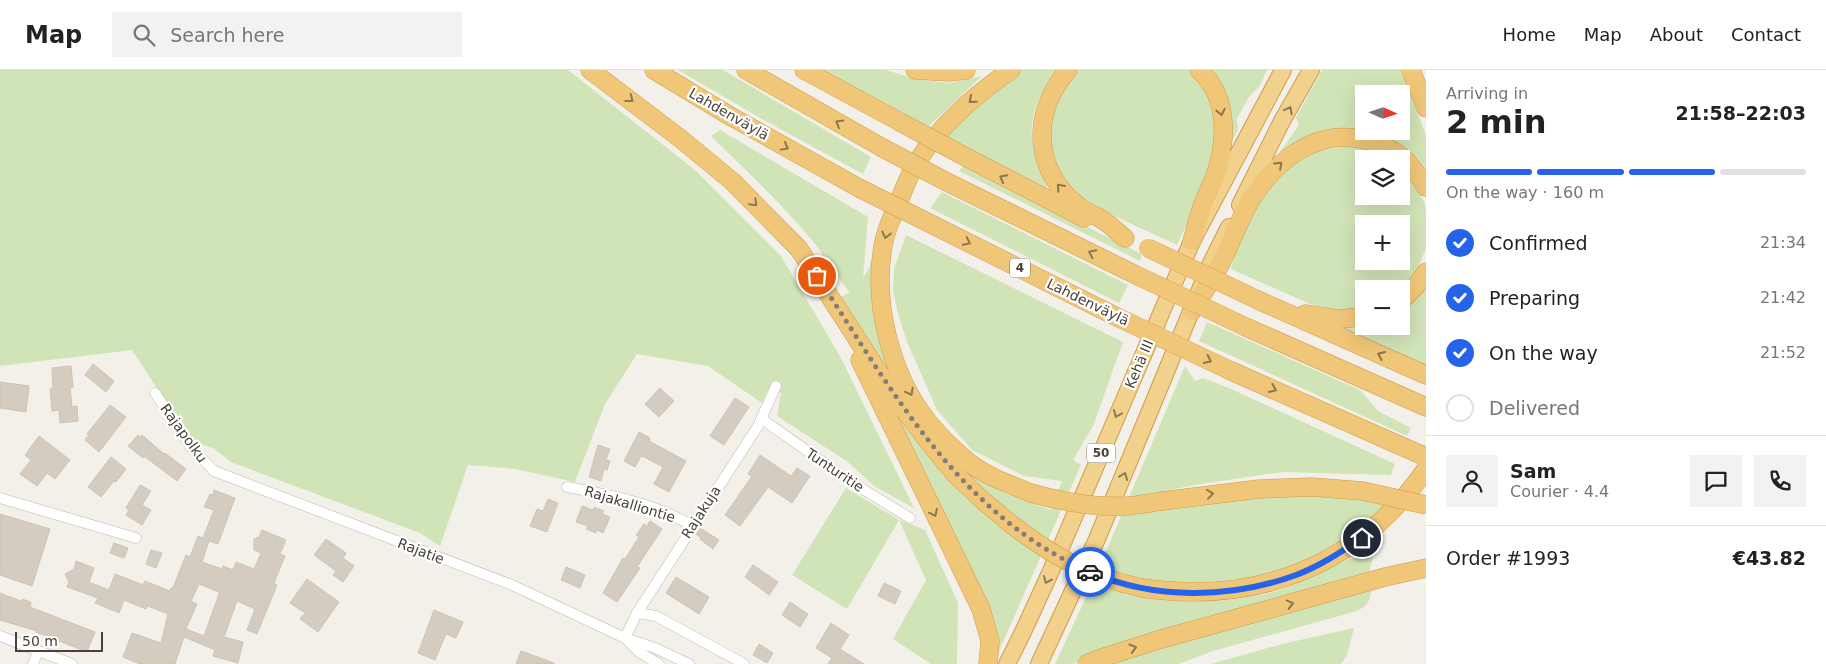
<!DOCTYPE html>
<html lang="en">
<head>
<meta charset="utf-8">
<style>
	body { margin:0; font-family:"DejaVu Sans",sans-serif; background:#f2f2f2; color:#222; height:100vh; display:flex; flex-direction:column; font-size:19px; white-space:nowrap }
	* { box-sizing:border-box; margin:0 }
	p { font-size:16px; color:#767676 }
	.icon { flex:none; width:28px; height:28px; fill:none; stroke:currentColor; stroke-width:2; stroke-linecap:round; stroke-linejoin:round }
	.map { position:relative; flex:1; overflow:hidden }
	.sheet { display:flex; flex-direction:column; background:#fff; width:400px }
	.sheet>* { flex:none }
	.needle { width:32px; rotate:93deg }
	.buttons { position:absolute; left:1355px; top:15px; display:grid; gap:10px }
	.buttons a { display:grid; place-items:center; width:55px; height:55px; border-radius:0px; background:#fff; box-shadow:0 5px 20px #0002; font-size:25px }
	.scale { position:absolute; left:15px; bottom:12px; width:88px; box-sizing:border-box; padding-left:5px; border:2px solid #474139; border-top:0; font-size:14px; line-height:18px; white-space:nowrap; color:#474139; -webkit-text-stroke:4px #fff; paint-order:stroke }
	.pin { position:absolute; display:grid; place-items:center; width:42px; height:42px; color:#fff; margin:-21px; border:2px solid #fff; border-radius:50%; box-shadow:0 1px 5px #0007 }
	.courier { position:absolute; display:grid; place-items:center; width:50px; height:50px; margin:-25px; border:4px solid #2563eb; border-radius:50%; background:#fff; color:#222; box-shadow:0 1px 6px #0007 }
	.summary em { font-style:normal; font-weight:700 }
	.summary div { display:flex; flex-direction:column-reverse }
	.summary { display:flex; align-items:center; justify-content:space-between; height:85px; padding:0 20px }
	h1 { font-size:32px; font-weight:700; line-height:38px }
	.bar { display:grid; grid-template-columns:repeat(4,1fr); gap:8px 5px; align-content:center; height:60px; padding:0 20px }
	.bar i { height:6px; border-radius:4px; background:#e0e0e0 }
	.bar .on { background:#2563eb }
	.bar p { grid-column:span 4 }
	.line { display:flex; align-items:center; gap:12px; padding:0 20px; border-top:1px solid #e0e0e0 }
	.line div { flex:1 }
	.round { display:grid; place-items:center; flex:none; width:52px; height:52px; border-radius:0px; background:#f2f2f2 }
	ol { padding:0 20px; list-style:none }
	li { display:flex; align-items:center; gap:15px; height:55px }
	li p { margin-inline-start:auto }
	li .icon { padding:5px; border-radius:50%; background:#2563eb; color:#fff; stroke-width:4 }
	li:last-child { color:#767676 }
	li i { width:28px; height:28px; border:2px solid #e0e0e0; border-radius:50% }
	header { display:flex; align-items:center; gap:30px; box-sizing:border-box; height:70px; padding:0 25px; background:#fff; border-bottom:1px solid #e0e0e0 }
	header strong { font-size:24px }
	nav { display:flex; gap:28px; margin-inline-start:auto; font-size:18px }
	.search { width:350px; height:45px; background:#f2f2f2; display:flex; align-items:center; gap:12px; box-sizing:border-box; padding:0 18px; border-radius:0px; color:#767676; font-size:19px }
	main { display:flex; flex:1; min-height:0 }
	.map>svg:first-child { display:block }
</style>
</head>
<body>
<header>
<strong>Map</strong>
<div class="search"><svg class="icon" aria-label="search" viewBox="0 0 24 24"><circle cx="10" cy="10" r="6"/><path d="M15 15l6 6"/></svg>Search here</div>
<nav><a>Home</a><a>Map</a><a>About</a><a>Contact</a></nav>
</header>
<main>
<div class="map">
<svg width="1426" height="594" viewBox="0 0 1426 594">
	<rect width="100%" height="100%" fill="#f3f0ea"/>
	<!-- green -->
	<path fill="#d0e4b7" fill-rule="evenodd" d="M0,0H568L695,100L781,186L841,288L914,438L874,416L848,392L777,346L781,323L767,320L762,333L708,296L637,284L605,334L575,412L515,399L468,395L440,476L420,463L231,392L213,378L192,372L132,280L0,296Z
		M678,0H723L871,87L863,104L762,49Z
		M824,0H886L915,9L949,13L982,6L928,57Z
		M1020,0H1055C1026,42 1025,71 1047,116L1046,118L946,67L992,20Z
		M1077,0H1190C1241,51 1202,121 1177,175L1097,138L1073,121L1057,100L1050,76V50L1069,7Z
		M1208,0H1267L1259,17L1249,27L1237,49L1238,60L1231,73Z
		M1322,0H1401L1426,65V98L1417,88L1406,80L1371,64L1277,86L1299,55L1296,48ZM1364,24H1401V61H1364Z
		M720,60L868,147L863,208L868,200L875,180L885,288L983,410L1004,423L1051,440L1062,411L1024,406L972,380L937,340L907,272L898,243L893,221L894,199L906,165L1123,272L1093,356L1073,390L1081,395L999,581L995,562L894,341L921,376L1006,460L1032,480L1015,449L953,392L897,318L841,227L850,222C835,206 826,187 812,170C781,133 745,100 711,66Z
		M1351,76L1370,79L1387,89H1364V126H1401V100L1416,117L1425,134L1426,142V178L1416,203L1404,218L1364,219V238L1340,241L1310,234L1231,199C1239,160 1271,103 1310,85C1323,79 1337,77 1351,76ZM1364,154H1401V191H1364Z
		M963,96L1142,184L1140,191L959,101Z
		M942,122L1128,215L1119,233L930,138Z
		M1426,218V296L1340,258L1364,255V256H1401V238Z
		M1207,252L1360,320L1378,341L1411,358L1407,366L1199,271Z
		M1185,296L1195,311L1203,308L1229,318L1395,394L1391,405L1283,402L1200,414L1154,423L1156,442C1174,438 1191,432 1209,430C1269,422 1330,424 1389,435L1346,471L1292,499L1236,513H1169L1128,507L1124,524C1170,535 1235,534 1280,520C1302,513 1321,500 1343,491C1351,488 1363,488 1373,487L1369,502L1111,578L1073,594H1055L1090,519Z
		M846,418L899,450L925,460L958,533L957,594H931L893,569L926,510L899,450L847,539L792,505Z
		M1371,519C1371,531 1367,536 1357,541L1213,581L1179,594H1109Z
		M1354,558L1347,585L1341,594H1211L1282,574Z"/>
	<!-- building -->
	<path fill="#d4ccc0" stroke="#cec4b4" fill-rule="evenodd" d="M93,294L114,311L106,322L85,305Z
		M71,296L73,317H70L72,337L77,336L78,351L60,353L59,340L52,341L50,319H53L52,298Z
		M0,312L29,316L26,342L0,338Z
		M660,318L674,331L659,347L645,334Z
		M735,328L749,337L724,375L710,366Z
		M110,335L126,347L99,382L85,370L89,365L87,364Z
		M639,362L650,368L649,371L686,391L669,422L654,414L663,397L644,387L641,386L635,397L624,391Z
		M138,365L140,367L142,365L164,384L165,383L186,399L177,411L144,386L143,388L128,376Z
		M39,366L70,390L55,409L47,403L37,416L20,404L31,390L25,385Z
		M598,375L610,379L606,390L610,391L607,400L604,399L601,411L589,407Z
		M760,385L791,406L797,398L810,406L792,433L768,417L740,456L725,445L752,406L748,404Z
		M111,387L126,399L116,412L114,411L101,427L88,417Z
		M140,415L151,421L142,435L151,440L142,455L126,445L129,440L126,438Z
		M214,420L235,428L218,474L209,471L202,492L222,499L223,496L233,500L236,492L254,499L261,483L254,480V469L259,467L262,460L286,470L280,484L285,486L274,513L277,515L257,564L247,560L255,539L237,531L224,567L243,572L238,593L213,586L215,580L184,567L175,594H140L123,587L132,563L161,573L168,544L148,536L146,539L124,530L119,543L95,533L98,528L67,517L69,512L65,504L74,499L76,491L94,498L89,512L109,520L115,504L143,515L145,511L170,521L171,518H173L186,485L190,487L198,466L203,468L214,440L204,437L210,424L213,425ZM199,514L219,522V524L204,566L186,559L197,534L191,531Z
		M548,429L558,433L547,462L530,456L537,439L543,441Z
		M582,436L593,440L594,437L604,441L602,444L610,447L603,463L597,460L596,463L586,459L588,456L576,452Z
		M0,444L50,459L32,516L0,505Z
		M650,451L662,459L637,497L640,498L617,532L603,523L623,488L625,489L639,467L636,465L644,454L647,456Z
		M700,458L719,470L713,479L700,469L701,468L696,464Z
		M326,469L346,483L343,488L354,496L343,512L333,505L336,501L314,485Z
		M114,473L128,478L124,488L110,483Z
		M151,480L162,483L156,498L146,494Z
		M753,495L778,512L769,525L745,507Z
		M566,497L585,505L580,518L561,510Z
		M676,507L709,527L699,544L666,523Z
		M307,509L339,532L318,562L300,549L305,543L290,533Z
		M884,513L901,521L895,534L878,526Z
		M0,523L21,531L22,529L31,532L30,537L95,562L87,582L36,562L37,561L0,550Z
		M790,532L808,544L800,557L782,545Z
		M434,540L463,552L456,568L446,564L435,590L418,583Z
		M831,553L849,565L840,579L864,594H828L832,588L816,578Z
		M759,574L773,583L767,593L753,585Z
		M521,581L554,593V594H516Z"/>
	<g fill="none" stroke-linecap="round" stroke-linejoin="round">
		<!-- minor casing -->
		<g stroke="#beb8ad" stroke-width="11">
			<path id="minor" d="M155,323L191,377L214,401L512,515L625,568L655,578L689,594
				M762,349L851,412L910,448
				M567,417C606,424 658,434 692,456
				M0,428L136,468
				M637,543L656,546L744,594
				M0,566L72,594
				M625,568L637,543L758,356L776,316
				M628,571L639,582L659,594
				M33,594L38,581"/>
		</g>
		<!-- trunk casing -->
		<g stroke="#cf9b48" stroke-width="18">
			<path id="trunk" d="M1240,135L1282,51L1311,0
				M1007,594L1023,562L1050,503L1192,171L1283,0
				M1039,594L1097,469L1211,193L1229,157"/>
		</g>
		<!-- motorway casing -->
		<g stroke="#cf9b48" stroke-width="19">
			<path id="motorway" d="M590,0L681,69L733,112L799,179L894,326L928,371L954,403L981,429L1011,454
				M654,0L730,46L859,118
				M746,0L881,77
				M804,0L900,52
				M915,0L949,2L966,0
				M1011,0C976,24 942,54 919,89C911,100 906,114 901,126C893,145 884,163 882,183C874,238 892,304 925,348C936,363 953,379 967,391C985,406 1009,414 1031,423
				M1068,0C1030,44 1033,102 1081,138C1087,143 1095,145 1101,149C1110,154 1117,162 1125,168
				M1411,0L1426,38
				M962,85L1084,148
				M945,111L1136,205
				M923,150L1117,247
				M1192,171C1195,160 1198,148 1202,137C1205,128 1210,118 1214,109C1227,73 1230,28 1199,0
				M1260,231L1426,305
				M1401,231L1416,216L1426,202
				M1192,241C1201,226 1211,211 1220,195C1230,175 1238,153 1249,133C1272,94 1313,59 1361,69C1394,76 1409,89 1426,117
				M1305,244L1337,249L1364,247
				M1248,258L1426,337
				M860,290L981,539L990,571L988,594
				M1229,300L1426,387
				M1162,431L1259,419L1312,417L1363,421
				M1142,518C1257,535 1359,496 1426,399
				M1087,594L1098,589L1158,570L1385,507L1426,498"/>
		</g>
		<!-- minor -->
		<use href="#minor" stroke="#fff" stroke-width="10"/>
		<!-- trunk -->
		<use href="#trunk" stroke="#f2d18c" stroke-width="16"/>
		<!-- motorway -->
		<use href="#motorway" stroke="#f0c678" stroke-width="18"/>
		<!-- motorway-bridge casing -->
		<g stroke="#cf9b48" stroke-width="19" stroke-linecap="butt">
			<path id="motorway-bridge" d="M900,52L962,85
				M881,77L945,111
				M859,118L923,150
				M1148,178L1260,231
				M1136,205L1248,258
				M1117,247L1229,300
				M1363,421L1426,435
				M1031,423C1063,432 1094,438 1127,436C1139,435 1151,433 1162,431
				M1011,454C1052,486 1091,507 1142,518"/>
		</g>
		<!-- motorway-bridge -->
		<use href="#motorway-bridge" stroke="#f0c678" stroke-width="18"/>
	</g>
	<!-- one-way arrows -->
	<defs><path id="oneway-chevron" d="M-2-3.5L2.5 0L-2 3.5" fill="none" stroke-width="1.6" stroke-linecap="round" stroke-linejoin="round" transform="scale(1.25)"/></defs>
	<g stroke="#8b7652">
		<use href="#oneway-chevron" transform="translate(630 29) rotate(38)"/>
		<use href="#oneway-chevron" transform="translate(972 30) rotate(140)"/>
		<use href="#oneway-chevron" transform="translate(1221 42) rotate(78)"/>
		<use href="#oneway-chevron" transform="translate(839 53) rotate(-150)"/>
		<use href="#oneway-chevron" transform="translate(785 77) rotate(29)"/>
		<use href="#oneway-chevron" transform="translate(1279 95) rotate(-43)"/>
		<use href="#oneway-chevron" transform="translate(1003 108) rotate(-152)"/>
		<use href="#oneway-chevron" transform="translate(1060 117) rotate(-131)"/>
		<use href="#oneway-chevron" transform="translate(754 133) rotate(45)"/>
		<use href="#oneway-chevron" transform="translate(886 165) rotate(103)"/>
		<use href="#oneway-chevron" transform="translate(967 172) rotate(26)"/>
		<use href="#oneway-chevron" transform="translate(1092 183) rotate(-154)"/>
		<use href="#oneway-chevron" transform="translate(1381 285) rotate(-156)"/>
		<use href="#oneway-chevron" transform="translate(1208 290) rotate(25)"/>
		<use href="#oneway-chevron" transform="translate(1273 319) rotate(24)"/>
		<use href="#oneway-chevron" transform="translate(910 322) rotate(62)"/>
		<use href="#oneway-chevron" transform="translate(1210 424) rotate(-7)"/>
		<use href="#oneway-chevron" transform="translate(934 443) rotate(64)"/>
		<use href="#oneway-chevron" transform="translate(1290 534) rotate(-15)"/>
		<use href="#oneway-chevron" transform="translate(1133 578) rotate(-17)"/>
	</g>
	<g stroke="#8b7b5a">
		<use href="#oneway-chevron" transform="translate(1289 40) rotate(-62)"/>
		<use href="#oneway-chevron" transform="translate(1117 344) rotate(113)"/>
		<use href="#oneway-chevron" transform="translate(1124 406) rotate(-67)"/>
		<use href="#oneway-chevron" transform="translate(1047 510) rotate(114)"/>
	</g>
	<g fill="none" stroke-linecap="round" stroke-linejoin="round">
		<!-- done -->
		<path stroke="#837e77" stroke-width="5" stroke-dasharray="0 9" d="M817,206C892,320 959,445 1090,502"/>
		<!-- route -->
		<path stroke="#2563eb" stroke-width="6" d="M1090,502C1154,530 1231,529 1296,505C1320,496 1341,482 1362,468"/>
	</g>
	<g text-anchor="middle" stroke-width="4.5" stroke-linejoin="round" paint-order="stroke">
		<!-- shield labels -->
		<g fill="#fff" stroke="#7e7a74" stroke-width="1">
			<rect x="1010" y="188.5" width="20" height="19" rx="4"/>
			<rect x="1087" y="373.5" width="28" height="19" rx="4"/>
		</g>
		<g font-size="12" font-weight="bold" fill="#474139">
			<text x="1020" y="202">4</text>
			<text x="1101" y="387">50</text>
		</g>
		<!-- street labels -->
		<g font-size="14" fill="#474139" stroke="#fff">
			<text transform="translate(729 44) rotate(30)" y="5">Lahdenväylä</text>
			<text transform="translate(1088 232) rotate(26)" y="5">Lahdenväylä</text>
			<text transform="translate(1139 294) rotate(-67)" y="5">Kehä III</text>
			<text transform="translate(184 363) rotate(54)" y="5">Rajapolku</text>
			<text transform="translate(835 400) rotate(34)" y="5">Tunturitie</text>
			<text transform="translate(630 434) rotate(17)" y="5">Rajakalliontie</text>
			<text transform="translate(701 442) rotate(-57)" y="5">Rajakuja</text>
			<text transform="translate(421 481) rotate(21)" y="5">Rajatie</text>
		</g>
	</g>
</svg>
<div class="buttons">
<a><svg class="needle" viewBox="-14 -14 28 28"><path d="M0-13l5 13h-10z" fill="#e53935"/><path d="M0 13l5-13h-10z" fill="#767676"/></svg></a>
<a><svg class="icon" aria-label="layers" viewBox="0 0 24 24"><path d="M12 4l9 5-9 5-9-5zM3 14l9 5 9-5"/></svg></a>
<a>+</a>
<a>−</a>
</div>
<div class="scale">50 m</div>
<div class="pin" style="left:817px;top:206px;background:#ea580c"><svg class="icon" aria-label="bag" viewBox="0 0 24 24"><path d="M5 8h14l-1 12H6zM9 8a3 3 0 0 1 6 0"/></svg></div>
<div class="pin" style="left:1362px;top:468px;background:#1f2937"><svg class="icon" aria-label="home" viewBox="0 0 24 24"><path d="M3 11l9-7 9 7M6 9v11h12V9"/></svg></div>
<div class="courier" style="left:1090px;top:502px"><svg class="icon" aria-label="car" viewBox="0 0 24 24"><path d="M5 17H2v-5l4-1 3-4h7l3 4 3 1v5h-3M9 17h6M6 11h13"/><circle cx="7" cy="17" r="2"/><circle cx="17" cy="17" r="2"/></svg></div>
</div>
<section class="sheet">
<div class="summary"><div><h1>2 min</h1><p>Arriving in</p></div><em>21:58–22:03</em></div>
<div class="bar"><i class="on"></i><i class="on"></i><i class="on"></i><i></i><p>On the way · 160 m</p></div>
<ol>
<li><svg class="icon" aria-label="check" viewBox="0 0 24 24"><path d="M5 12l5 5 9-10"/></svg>Confirmed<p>21:34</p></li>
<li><svg class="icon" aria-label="check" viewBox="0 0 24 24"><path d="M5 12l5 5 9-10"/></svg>Preparing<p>21:42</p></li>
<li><svg class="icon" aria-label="check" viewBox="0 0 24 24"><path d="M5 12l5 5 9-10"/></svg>On the way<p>21:52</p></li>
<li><i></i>Delivered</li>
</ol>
<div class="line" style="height:90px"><a class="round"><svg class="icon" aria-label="person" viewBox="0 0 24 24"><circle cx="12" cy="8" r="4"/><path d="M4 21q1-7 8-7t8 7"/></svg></a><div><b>Sam</b><p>Courier · 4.4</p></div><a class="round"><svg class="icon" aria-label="chat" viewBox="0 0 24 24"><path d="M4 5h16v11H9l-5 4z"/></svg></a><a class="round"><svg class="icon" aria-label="phone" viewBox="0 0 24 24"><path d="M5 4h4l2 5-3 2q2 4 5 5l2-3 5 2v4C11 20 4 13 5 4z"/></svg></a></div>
<div class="line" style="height:65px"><div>Order #1993</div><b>€43.82</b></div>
</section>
</main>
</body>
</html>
